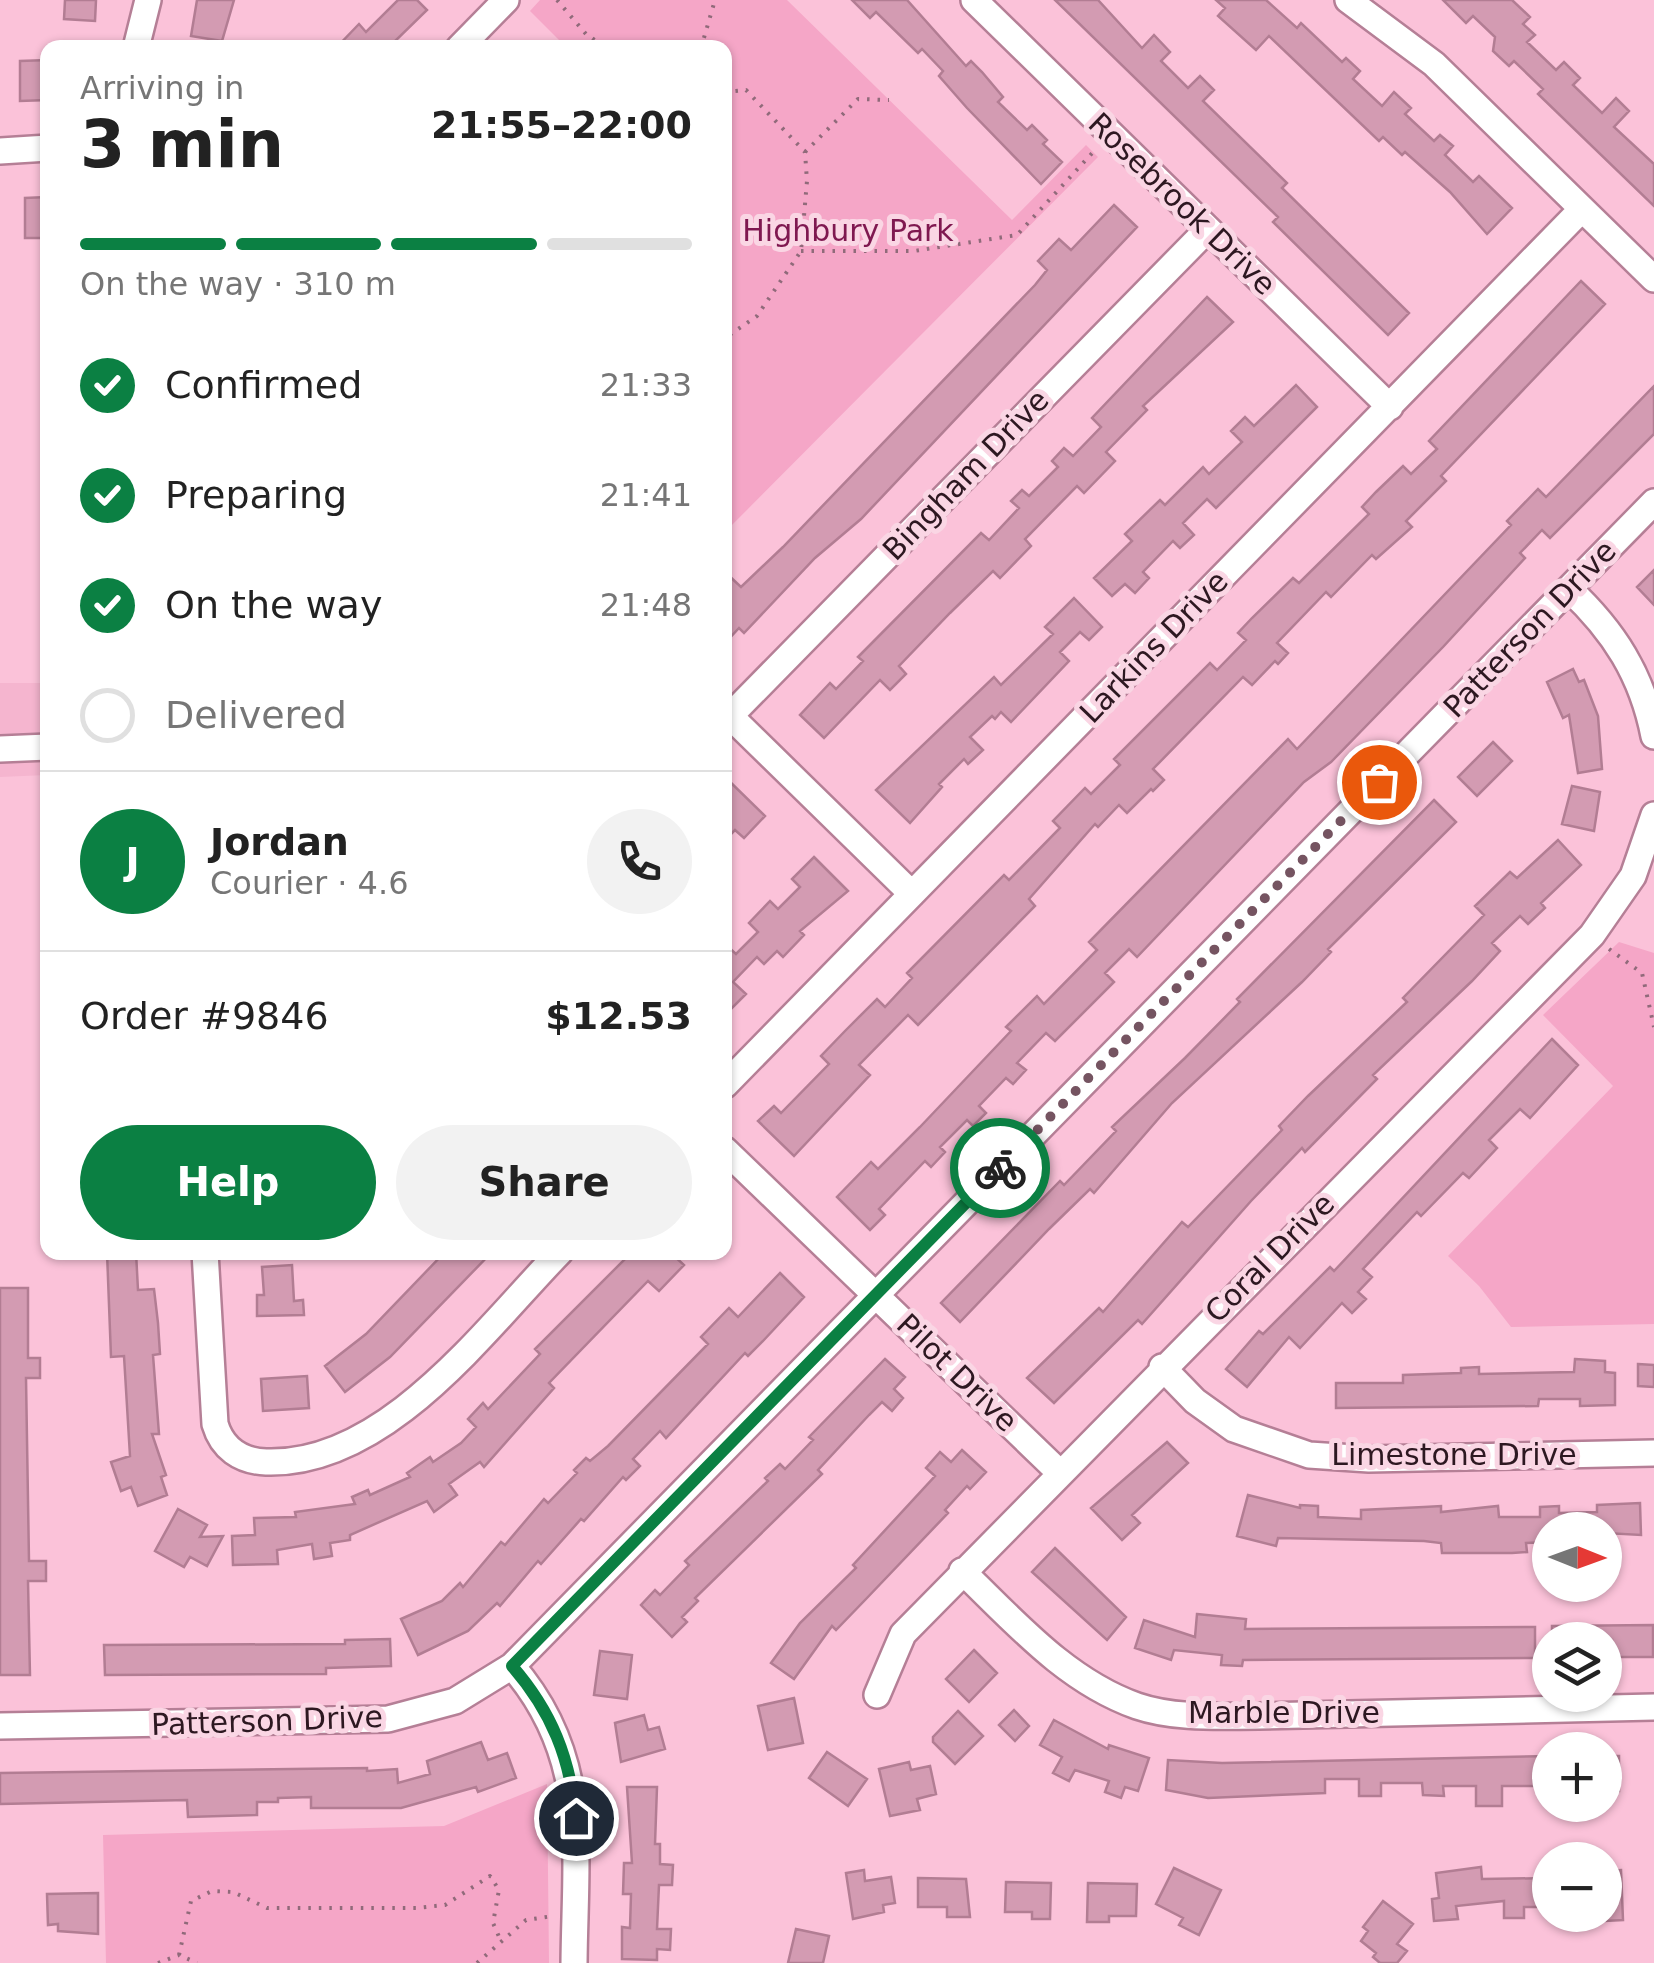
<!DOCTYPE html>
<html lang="en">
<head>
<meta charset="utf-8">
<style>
	body { margin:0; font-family:"DejaVu Sans",sans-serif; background:#f2f2f2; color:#222; height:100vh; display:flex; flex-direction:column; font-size:38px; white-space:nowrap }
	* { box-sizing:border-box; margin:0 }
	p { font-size:32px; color:#767676 }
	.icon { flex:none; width:55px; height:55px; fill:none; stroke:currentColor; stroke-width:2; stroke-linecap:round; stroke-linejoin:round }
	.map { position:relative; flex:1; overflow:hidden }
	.side { position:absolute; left:40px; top:40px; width:692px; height:1220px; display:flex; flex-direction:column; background:#fff; border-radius:20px; box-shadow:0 2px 8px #0004 }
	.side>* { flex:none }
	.needle { width:65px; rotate:91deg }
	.fabs { position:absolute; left:1532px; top:1512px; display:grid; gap:20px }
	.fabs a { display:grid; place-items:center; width:90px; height:90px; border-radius:50%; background:#fff; box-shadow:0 2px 8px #0004; font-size:50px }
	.pin { position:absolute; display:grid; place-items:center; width:85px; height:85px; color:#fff; margin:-42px; border:5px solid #fff; border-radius:50%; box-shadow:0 2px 10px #0007 }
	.courier { position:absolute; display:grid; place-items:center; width:100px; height:100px; margin:-50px; border:8px solid #0b8043; border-radius:50%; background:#fff; color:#222; box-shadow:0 2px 12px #0007 }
	.headline em { font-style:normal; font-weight:700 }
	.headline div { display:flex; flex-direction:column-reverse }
	.headline { display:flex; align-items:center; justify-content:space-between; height:170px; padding:0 40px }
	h1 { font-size:65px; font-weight:700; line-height:75px }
	.bar { display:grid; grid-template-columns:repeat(4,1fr); gap:15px 10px; align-content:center; height:120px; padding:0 40px }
	.bar i { height:12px; border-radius:8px; background:#e0e0e0 }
	.bar .active { background:#0b8043 }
	.bar p { grid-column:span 4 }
	.line { display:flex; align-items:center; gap:25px; padding:0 40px; border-top:2px solid #e0e0e0 }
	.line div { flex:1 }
	.round { display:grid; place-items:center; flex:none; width:105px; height:105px; border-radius:52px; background:#f2f2f2 }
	ol { padding:0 40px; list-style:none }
	li { display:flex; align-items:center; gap:30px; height:110px }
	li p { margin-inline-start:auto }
	li .icon { padding:10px; border-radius:50%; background:#0b8043; color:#fff; stroke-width:4 }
	li:last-child { color:#767676 }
	li i { width:55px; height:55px; border:5px solid #e0e0e0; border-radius:50% }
	.cta { display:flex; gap:20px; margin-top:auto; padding:20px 40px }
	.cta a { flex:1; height:115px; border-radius:60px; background:#0b8043; color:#fff; font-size:40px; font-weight:700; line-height:115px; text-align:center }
	.cta a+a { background:#f2f2f2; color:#222 }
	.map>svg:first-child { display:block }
</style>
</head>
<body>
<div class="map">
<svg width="1654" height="1963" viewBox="0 0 1654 1963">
	<rect width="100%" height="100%" fill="#fbc2d9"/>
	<!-- built -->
	<path fill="#f5b5cf" d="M0,683H42L47,775L0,777Z"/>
	<!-- green -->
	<path fill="#f5a6c7" d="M540,0H787L1012,220L1086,145L1098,157L725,532V48L566,47L530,11Z
		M1619,942L1654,953V1324L1511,1327L1479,1286L1448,1256L1613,1086L1543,1015Z
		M547,1784L549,1963H106L103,1835L444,1826Z"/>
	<!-- building -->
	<path fill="#d39bb2" stroke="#b27d93" stroke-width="2.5" d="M65,0H96L95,21L64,19Z
		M197,0H234L222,41L191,36Z
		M398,0H417L427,10L388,48H336L359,24L366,32Z
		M852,0H907L966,66L971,61L982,72L1003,97L998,102L1027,130L1032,125L1047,140L1043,144L1062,162L1041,184L967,108L939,76L943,71L922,49L918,53L876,12L870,18Z
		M1055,0H1098L1142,48L1154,35L1170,52L1161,61L1188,88L1200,76L1214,90L1203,101L1287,183L1282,188L1409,313L1388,335L1273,222L1278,217Z
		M1216,0H1266L1297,28L1301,23L1342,62L1346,58L1360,71L1353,79L1382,106L1394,92L1411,108L1405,114L1434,141L1440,135L1453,146L1445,155L1473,182L1479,176L1512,208L1487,234L1450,192L1405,152L1402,155L1383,137L1379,141L1269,36L1256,50L1218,16L1225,8Z
		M1443,0H1512L1530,17L1523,24L1535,35L1527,42L1556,70L1564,62L1580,78L1573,85L1602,113L1616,98L1629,111L1614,127L1654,164V206L1538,94L1543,89L1514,61L1509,66L1493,51L1495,37L1473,16L1466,23Z
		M48,60V100L20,101V61Z
		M47,197L48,238H25V198Z
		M1114,205L1137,227L861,519L815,558L744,633L739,628L725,643V572L741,587L783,547L1035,285L1047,270L1038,261L1059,239L1071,250Z
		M1581,281L1605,304L1441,476L1446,481L1406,521L1412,527L1376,559L1372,555L1331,597L1326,592L1277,643L1288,653L1278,664L1275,661L1252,685L1243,677L1153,769L1164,780L1153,791L1151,789L1127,813L1119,805L1098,827L1095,824L1029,899L1035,906L918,1025L908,1015L859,1065L870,1075L794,1156L758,1121L774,1106L781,1113L829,1064L821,1056L845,1031L877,999L885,1007L912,978L907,973L1004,875L1009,880L1060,828L1053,821L1085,788L1091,794L1120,765L1114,759L1210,663L1217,670L1246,640L1238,633L1252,618L1293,578L1299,583L1369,514L1362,507L1376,492L1403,466L1411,474L1437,449L1429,441Z
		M1207,297L1233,322L1143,406L1147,410L1106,452L1115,461L1084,493L1077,486L1025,539L1031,546L1000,578L993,571L950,613L899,666L906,674L890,690L880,680L824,738L800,715L830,683L836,689L863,661L858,657L981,533L989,540L1019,508L1011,501L1022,490L1029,496L1058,467L1052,461L1064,448L1073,456L1101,427L1092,418Z
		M1296,385L1317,407L1216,508L1207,499L1183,523L1194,535L1180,548L1173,541L1143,572L1149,578L1135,593L1125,584L1112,596L1094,578L1132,541L1125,534L1160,500L1165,505L1203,467L1209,474L1242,442L1231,431L1245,417L1254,426Z
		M1654,386V434L1550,538L1542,530L1520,553L1525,558L1443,647L1331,762L1304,782L1137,957L1129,949L1105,973L1114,982L1055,1041L1046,1033L1017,1063L1026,1070L1013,1084L1006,1078L979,1106L986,1113L973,1126L967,1120L940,1147L945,1152L931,1167L925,1161L879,1209L885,1215L870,1230L837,1197L871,1162L878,1169L920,1127L1011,1031L1006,1027L1037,996L1044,1004L1097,950L1089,942L1288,739L1297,749L1511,525L1507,521L1538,489L1546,497Z
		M1654,570V605L1637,587Z
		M1074,598L1102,627L1089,640L1080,632L1060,652L1069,661L1011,722L1001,712L995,719L992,716L970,737L983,750L968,764L964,759L939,784L942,787L910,823L876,790L994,677L1001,685L1053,634L1045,627Z
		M1573,669L1579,682L1584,680L1598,716L1602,769L1578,773L1569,715L1563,718L1547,682Z
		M1493,742L1512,761L1477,796L1458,777Z
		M725,777L765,816L744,838L735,830L725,840Z
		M1572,786L1600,792L1594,831L1562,824Z
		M1434,800L1456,822L1328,949L1331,952L1302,982L1172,1103L1094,1193L1090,1189L1049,1229L960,1322L941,1303L1060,1181L1064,1185L1116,1131L1112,1127L1185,1058L1240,1002L1237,999Z
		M1558,840L1581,865L1541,903L1545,908L1528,924L1520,916L1492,943L1500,951L1472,981L1373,1075L1377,1079L1305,1152L1302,1148L1251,1201L1142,1324L1138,1320L1054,1403L1027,1378L1099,1308L1103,1312L1182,1222L1188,1227L1282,1130L1279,1126L1308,1096L1407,1002L1403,998L1484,915L1475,906L1510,872L1517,878Z
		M814,857L848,891L800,931L804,935L783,957L777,951L764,964L757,957L733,982L746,994L725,1015V944L736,954L758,932L749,923L770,901L778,909L800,887L792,879Z
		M1552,1039L1578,1065L1530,1118L1520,1109L1489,1140L1497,1148L1469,1178L1463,1173L1421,1216L1417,1212L1363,1269L1372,1277L1358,1292L1366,1299L1352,1313L1342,1303L1300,1348L1289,1337L1247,1387L1226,1369L1259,1331L1263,1334L1330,1267L1334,1271Z
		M107,1252H136L138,1290L154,1289L158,1323L160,1354L153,1355L159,1434H152L166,1475L161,1477L167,1495L138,1506L131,1487L121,1491L111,1462L130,1456L124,1356L111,1357Z
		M445,1252H492L390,1357L345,1392L325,1366L366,1334Z
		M632,1252H670L684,1265L659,1291L648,1281L549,1383L554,1388L484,1467L480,1462L449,1484L457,1495L434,1512L427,1501L350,1535V1540L330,1543L332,1556L314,1559L312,1544L277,1550L278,1564L233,1565L232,1536L255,1535L254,1518L296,1517L295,1512L355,1504L352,1497L368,1490L370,1495L410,1477L407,1473L430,1457L433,1462L461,1443L476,1427L468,1419L483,1403L488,1409L540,1354L535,1349Z
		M292,1265L294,1301L303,1300L304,1315L257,1316V1295H264L262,1267Z
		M780,1273L804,1297L763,1341L748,1356L745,1353L666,1438L660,1431L633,1459L640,1466L626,1480L623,1477L584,1521L581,1519L541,1564L538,1561L500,1606L497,1603L468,1631L418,1655L401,1619L442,1601L460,1583L463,1587L501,1542L505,1545L544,1499L548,1503L577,1473L574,1470L586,1458L590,1461L608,1446L708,1344L701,1337L729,1308L738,1317Z
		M0,1288H28V1358H40V1378H26L29,1561H46V1581H28L30,1675H0Z
		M885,1359L905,1377L894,1389L903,1398L892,1411L882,1402L869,1415L818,1470L822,1474L695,1598L698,1601L682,1617L687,1622L672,1637L641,1605L655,1590L660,1595L689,1565L685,1561L768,1481L765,1478L780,1464L785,1469L813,1440L809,1437Z
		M1575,1359L1605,1361V1372L1615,1373V1405L1580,1406V1399H1539L1538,1406L1336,1408V1383H1403V1375L1461,1373V1368L1479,1367V1374L1574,1372Z
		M1638,1364L1654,1365V1387L1638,1386Z
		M307,1376L309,1408L263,1411L261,1379Z
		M1167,1442L1188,1463L1132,1515L1140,1523L1122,1540L1091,1508Z
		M962,1450L986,1472L970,1489L967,1486L945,1510L948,1513L866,1599L836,1630L832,1626L794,1679L771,1663L800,1623L856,1568L853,1565L935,1476L926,1468L940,1452L951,1462Z
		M1248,1495L1300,1508V1505L1318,1506V1517L1361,1519V1510L1424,1507L1441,1506V1512L1498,1506L1499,1517H1540V1507L1559,1506V1513L1597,1512V1505L1640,1503L1641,1535L1550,1530V1542L1526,1543L1527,1552L1512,1553H1442L1441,1543L1424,1541L1278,1538L1276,1546L1237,1536Z
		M178,1509L207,1525L200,1537L223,1536L207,1566L190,1557L184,1567L155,1551Z
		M1055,1548L1126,1617L1107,1640L1032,1572Z
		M1197,1614L1246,1619L1245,1629L1535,1627V1658L1243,1660L1242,1666L1221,1665L1222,1655L1174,1650L1171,1660L1135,1648L1144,1620L1195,1637Z
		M1653,1625V1657H1612V1640H1552V1626Z
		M390,1639L391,1666L326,1668V1674L105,1675L104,1645L345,1644V1640Z
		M974,1650L997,1673L969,1702L946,1679Z
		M600,1651L632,1655L627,1699L594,1695Z
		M794,1698L803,1743L768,1750L758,1706Z
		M1014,1710L1029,1726L1015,1741L999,1725Z
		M958,1711L983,1736L955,1764L933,1742V1737Z
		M644,1715L648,1730L659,1727L665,1749L621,1762L615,1723Z
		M1054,1720L1108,1749L1109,1745L1149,1758L1138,1791L1125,1787L1121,1798L1105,1792L1109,1781L1075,1770L1069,1781L1053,1773L1062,1757L1040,1745Z
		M481,1742L488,1760L507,1753L516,1778L478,1792L476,1787L401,1808H311V1797L278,1798V1802H257V1815L188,1817L187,1800L0,1804V1773L367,1768V1771L397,1769L398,1783L430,1774L427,1761Z
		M827,1752L867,1779L848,1806L809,1778Z
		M1550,1756V1786H1502V1806H1476V1786H1443L1444,1796L1423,1795L1422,1783H1381V1796H1359V1779H1325V1793L1208,1798L1166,1790L1168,1760L1222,1763Z
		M1605,1756H1619V1791H1605Z
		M909,1762L911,1770L930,1766L936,1794L917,1799L920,1810L890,1816L879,1769Z
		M627,1787H657L655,1844H660V1864L673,1865L672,1885H659L657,1929H671L670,1950L657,1949V1960L622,1959V1927L630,1928L631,1894H623L624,1863H632Z
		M1481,1867L1482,1879L1550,1878V1907H1524V1918H1504V1901L1456,1906L1458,1919L1434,1921L1432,1899L1439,1898L1436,1873Z
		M1174,1868L1221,1890L1199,1935L1179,1925L1183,1918L1156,1904Z
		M864,1870L865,1881L891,1877L895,1903L883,1905L884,1912L853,1919L846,1873Z
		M1621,1870L1623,1920L1605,1921V1871Z
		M918,1878L966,1879L970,1917H947V1907H918Z
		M1006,1882L1051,1883L1050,1919H1032V1912H1005Z
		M1088,1883L1137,1884L1136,1916H1109V1922H1087Z
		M98,1893V1934L58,1931V1924L48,1925L47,1894Z
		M1383,1901L1413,1924L1397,1944L1407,1951L1397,1963H1380L1373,1957L1376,1953L1361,1941L1368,1931L1363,1927Z
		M796,1929L829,1936L823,1963H788Z"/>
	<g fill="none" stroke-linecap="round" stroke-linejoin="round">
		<!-- minor casing -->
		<g stroke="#b57f96" stroke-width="30">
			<path id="minor" d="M974,0L1390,407
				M1348,0L1434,64L1654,279
				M136,48L148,0
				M459,48L506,0
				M0,151L48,148
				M1569,589C1614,631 1642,675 1654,736
				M730,716L912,894
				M725,721L1208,229
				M0,749L48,747
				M725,1085L1582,209
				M725,1150L1059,1472
				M205,1252L215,1424C222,1448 240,1461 266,1462C386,1466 484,1330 560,1252
				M1162,1367L1195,1401L1234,1429L1309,1455L1369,1459L1654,1453
				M962,1571C1015,1622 1066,1681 1137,1706C1175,1719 1220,1716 1259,1716L1654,1707
				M512,1666C591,1757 575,1851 574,1963
				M877,1695L903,1634L1592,935L1633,876L1654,815
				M0,1726L388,1719L455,1701L512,1666L1654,502"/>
		</g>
		<!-- path -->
		<path stroke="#906a7a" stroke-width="4" stroke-dasharray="2.5 8" stroke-linecap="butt" d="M557,0L586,34L606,48
			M701,48L715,0
			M725,92L746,90L805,152L807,181L801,251L757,316L725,338
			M805,152L858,99L889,100
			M801,251H914L1017,235L1095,150
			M1609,949L1642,973L1654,1027
			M179,1955L191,1901L212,1891L233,1892L267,1908H416L445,1905L490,1876L499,1890L493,1923L500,1939
			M158,1963L179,1955L197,1963
			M477,1963L526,1920L553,1916"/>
		<!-- minor -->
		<use href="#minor" stroke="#fff" stroke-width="25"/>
	</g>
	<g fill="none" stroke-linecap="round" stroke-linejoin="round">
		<!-- done -->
		<path stroke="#755461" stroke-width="10" stroke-dasharray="0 18" d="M1000,1168L1379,782"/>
		<!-- route -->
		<path stroke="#0b8043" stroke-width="12" d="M576,1818C570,1758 552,1712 512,1666L1000,1168"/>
	</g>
	<g text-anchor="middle" stroke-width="10" stroke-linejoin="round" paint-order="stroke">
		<!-- street labels -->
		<g font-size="30" fill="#2d1821" stroke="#fad6e4">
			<text transform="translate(1182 204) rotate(44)" y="10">Rosebrook Drive</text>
			<text transform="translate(966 475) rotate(-46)" y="10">Bingham Drive</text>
			<text transform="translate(1530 629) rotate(-46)" y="10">Patterson Drive</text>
			<text transform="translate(1154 647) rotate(-46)" y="10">Larkins Drive</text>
			<text transform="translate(1270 1258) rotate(-45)" y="10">Coral Drive</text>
			<text transform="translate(957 1373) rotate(44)" y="10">Pilot Drive</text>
			<text x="1454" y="1465">Limestone Drive</text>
			<text x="1284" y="1723">Marble Drive</text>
			<text transform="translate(267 1721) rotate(-2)" y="10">Patterson Drive</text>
		</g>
		<!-- park labels -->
		<g font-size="30" fill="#7f1850" stroke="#fad6e4">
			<text x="848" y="241">Highbury Park</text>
		</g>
	</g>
</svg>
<div class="fabs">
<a><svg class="needle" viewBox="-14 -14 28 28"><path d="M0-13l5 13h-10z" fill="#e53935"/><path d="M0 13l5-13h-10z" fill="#767676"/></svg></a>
<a><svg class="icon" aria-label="layers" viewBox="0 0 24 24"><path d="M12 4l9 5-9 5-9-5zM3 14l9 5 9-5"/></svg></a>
<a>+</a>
<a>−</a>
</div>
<div class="pin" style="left:1379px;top:782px;background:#ea580c"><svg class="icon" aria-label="bag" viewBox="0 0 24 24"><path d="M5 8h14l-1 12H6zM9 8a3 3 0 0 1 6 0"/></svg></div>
<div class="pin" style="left:576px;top:1818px;background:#1f2937"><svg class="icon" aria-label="home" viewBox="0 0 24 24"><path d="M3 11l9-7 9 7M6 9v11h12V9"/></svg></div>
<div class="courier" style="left:1000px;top:1168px"><svg class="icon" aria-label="bike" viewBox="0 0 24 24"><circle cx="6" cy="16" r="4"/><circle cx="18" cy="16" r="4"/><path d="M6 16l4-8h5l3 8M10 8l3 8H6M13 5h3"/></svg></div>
<section class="side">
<div class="headline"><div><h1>3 min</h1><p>Arriving in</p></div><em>21:55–22:00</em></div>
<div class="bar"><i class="active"></i><i class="active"></i><i class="active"></i><i></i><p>On the way · 310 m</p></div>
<ol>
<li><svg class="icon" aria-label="check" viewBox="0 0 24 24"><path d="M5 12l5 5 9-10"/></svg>Confirmed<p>21:33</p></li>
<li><svg class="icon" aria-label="check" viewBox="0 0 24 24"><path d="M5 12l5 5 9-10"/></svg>Preparing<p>21:41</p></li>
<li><svg class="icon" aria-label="check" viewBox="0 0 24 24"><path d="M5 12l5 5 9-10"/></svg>On the way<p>21:48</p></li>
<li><i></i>Delivered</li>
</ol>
<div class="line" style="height:180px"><b class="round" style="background:#0b8043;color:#fff">J</b><div><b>Jordan</b><p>Courier · 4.6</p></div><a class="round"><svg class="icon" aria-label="phone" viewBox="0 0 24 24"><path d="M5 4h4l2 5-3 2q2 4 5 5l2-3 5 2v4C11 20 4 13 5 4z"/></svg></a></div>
<div class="line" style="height:130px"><div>Order #9846</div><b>$12.53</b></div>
<div class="cta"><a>Help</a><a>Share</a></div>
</section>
</div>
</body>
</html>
